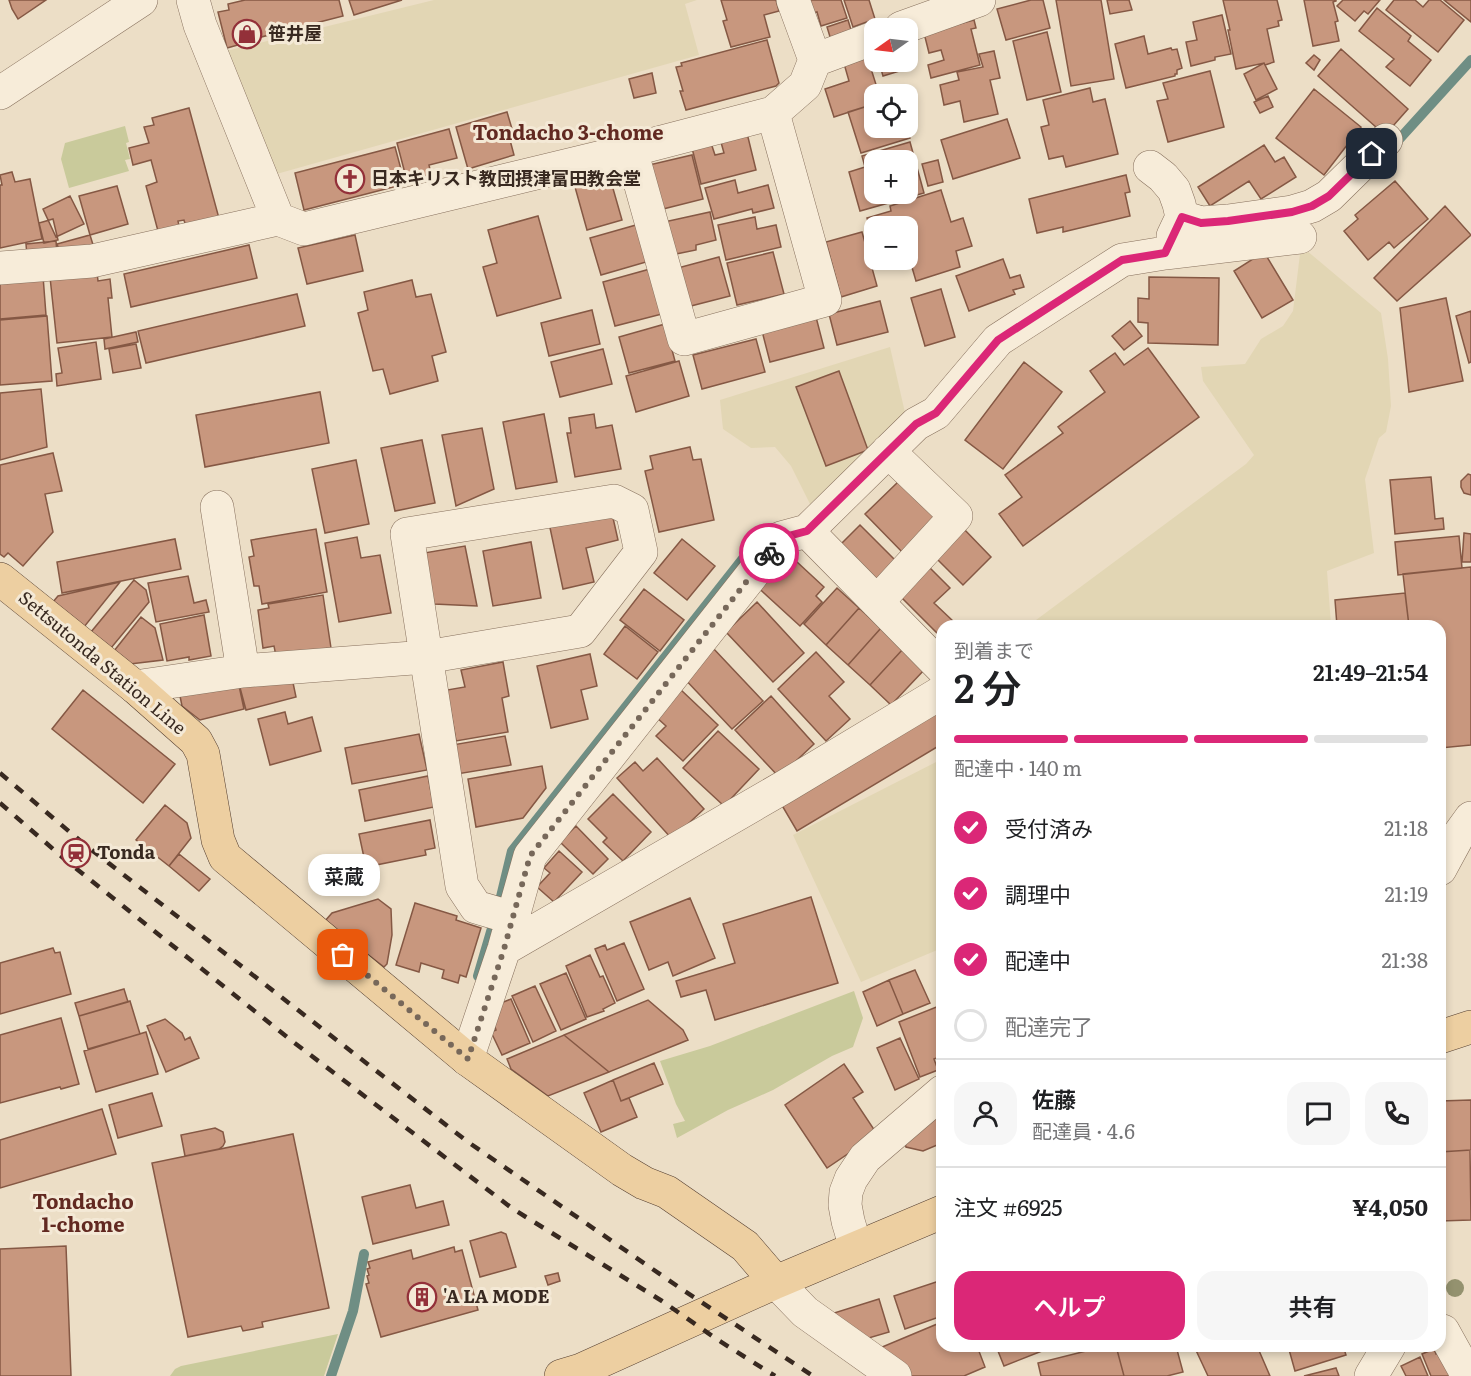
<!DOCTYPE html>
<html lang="ja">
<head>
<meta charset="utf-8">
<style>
	body { margin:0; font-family:Literata,"Noto Sans JP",serif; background:#f6f6f6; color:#202124; height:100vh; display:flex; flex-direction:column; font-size:22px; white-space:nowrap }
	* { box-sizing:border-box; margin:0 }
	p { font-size:20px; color:#757577 }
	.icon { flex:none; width:33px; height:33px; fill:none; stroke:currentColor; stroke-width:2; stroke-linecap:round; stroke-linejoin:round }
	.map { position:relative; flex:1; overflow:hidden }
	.side { position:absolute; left:936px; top:620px; width:510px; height:732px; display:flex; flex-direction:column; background:#fff; border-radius:18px; box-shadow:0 3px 9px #0003 }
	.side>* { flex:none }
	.needle { width:39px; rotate:256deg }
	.fabs { position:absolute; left:864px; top:18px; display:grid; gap:12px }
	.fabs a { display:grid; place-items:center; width:54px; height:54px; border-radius:12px; background:#fff; box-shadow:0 3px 9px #0003; font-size:30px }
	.pin { position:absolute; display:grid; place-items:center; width:51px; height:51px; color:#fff; margin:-26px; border-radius:12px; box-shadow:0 3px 9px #0006 }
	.courier { position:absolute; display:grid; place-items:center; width:60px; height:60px; margin:-30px; border:4px solid #db2777; border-radius:50%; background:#fff; color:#222; box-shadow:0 2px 8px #0007 }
	.bubble { position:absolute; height:42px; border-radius:18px; background:#fff; box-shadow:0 3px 9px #0003; font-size:20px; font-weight:600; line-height:42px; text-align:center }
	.overview em { font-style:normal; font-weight:600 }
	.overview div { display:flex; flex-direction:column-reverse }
	.overview { display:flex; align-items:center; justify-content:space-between; height:102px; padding:0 18px }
	h1 { font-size:39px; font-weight:600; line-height:45px }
	.bar { display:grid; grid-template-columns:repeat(4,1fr); gap:9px 6px; align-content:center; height:72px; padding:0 18px }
	.bar i { height:8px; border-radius:4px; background:#e0e0e0 }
	.bar .selected { background:#db2777 }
	.bar p { grid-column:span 4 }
	.line { display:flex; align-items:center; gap:15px; padding:0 18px; border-top:2px solid #e0e0e0 }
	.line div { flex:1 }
	.round { display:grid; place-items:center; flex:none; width:63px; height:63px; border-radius:18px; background:#f6f6f6 }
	ol { padding:0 18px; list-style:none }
	li { display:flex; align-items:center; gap:18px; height:66px }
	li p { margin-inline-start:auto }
	li .icon { padding:6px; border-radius:50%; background:#db2777; color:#fff; stroke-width:4 }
	li:last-child { color:#757577 }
	li i { width:33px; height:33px; border:3px solid #e0e0e0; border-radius:50% }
	.primary-button { display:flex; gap:12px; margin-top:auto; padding:12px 18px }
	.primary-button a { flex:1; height:69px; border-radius:18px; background:#db2777; color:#fff; font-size:24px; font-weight:600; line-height:69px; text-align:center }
	.primary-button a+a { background:#f6f6f6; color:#202124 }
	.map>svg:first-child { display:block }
</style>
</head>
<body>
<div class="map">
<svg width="1471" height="1376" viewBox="0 0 1471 1376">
	<rect width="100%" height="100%" fill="#ecdec6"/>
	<!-- farmland -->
	<path fill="#e2d6b4" d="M434,0H697L685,4L699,55L273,175L226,51Z
		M1306,250L1381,313L1388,359L1391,406L1386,432L1379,438L1365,479L1374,553L1327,571L1331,625L1028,626L1246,464L1254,455L1203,381L1201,367L1245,364L1261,339L1283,326L1293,311L1300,254Z
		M890,347L906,417L811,506L791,466L775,447L751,448L723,429L720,400Z
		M942,759V948L861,982L793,835Z"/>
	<!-- green -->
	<path fill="#c9ca9b" d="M125,126L129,142L126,143L130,159L125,160L129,171L69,188L61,159L65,143Z
		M854,991L863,1018L853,1047L832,1056L773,1090L728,1110L677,1138L673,1124L685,1121L676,1104L660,1061L710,1046Z
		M338,1334L324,1376H170L175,1369L181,1366Z"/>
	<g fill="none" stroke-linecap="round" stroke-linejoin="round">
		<!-- stream -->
		<path stroke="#6f8e84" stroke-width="10" d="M1393,146L1471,60
			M500,901L512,851L760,537L771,528
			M478,976L493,925
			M331,1376L353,1311L364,1254"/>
	</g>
	<!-- building -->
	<path fill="#c8977e" stroke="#855844" stroke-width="1.5" fill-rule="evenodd" d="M9,0H46L18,19L12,9Z
		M245,0H339L343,16L238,43V45L227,48L218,12L229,10L228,4Z
		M349,0H402L354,15Z
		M721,0H776L779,11L764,15L770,37L731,47L723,21L727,20Z
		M802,0H841L847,18L821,26L817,12L809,14Z
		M844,0H869L875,19L853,27Z
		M1031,0H1043L1050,28L1006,40L997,9Z
		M1056,0H1101L1114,79L1071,86Z
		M1107,0H1129L1132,10L1110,14Z
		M1223,0H1277L1282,20L1278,21L1279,26L1267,29L1274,62L1265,65L1264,63L1236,69L1228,30H1230Z
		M1304,0H1336V1L1333,2L1338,21L1335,22L1339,41L1313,46Z
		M1343,0H1380L1368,14L1364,11L1355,21L1337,6Z
		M1394,0H1415L1423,7L1429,0H1440L1464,20L1438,52L1386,10Z
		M1444,0H1471V22Z
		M1377,8L1411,36L1408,41L1431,60L1410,86L1386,67L1394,59L1359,31Z
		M1222,15L1231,54L1215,57V60L1191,66L1186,42L1197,40L1193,22Z
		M848,20L852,33L831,40L827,27Z
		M974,20L976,28L971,29L980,65L931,78L928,65L944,60L941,50L929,53L924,33Z
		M1047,32L1061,92L1027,100L1013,41Z
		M1144,36L1148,54L1171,48L1172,50L1177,49L1182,68L1177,70V74H1175V76L1126,88L1115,44Z
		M767,40L779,83L776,86L686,110L680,91H683L676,67L682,66L681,63Z
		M1341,49L1408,109L1385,135L1318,76Z
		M994,51L1000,78L990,80L998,114L964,122L960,101L944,105L940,85L959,80L957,72L983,67L979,54Z
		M866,53L879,94H874V104L834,117L825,89L849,81L843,60Z
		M1314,55L1320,60L1314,70L1306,63Z
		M879,62H904L906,69L883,76Z
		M1264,63L1277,89L1256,100L1244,74Z
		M1210,71L1224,127L1168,142L1157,101L1168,99L1163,83Z
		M652,73L656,93L634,98L629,79Z
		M1090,88L1093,102L1105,99L1118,154L1066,167L1063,156L1049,159L1041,127L1049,125L1043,100Z
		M1314,89L1361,127L1324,175L1276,138Z
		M1268,96L1273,107L1260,113L1254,102Z
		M874,104V128H906L910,138L861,153L848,112Z
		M189,108L220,222L188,234L184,220L178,221L179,226L158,231L146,186L157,182L151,160L133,165L129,148L149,143L144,127L154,125L152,118Z
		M507,112L515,139L510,140L514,155L468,169L456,127Z
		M1007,119L1020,158L953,179L941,140Z
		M449,129L457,158L429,165L431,174L407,181L397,143Z
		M746,129L756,170L701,184L692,148L711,143L715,155L724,153L719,135Z
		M910,142L924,193L860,211L849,172L865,167L862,156ZM874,160H908V194H874Z
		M1264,145L1275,162L1284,157L1296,177L1261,199L1249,181L1210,206L1198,187Z
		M395,147L405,184L304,210L295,173Z
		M692,155L703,199L659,210L649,165Z
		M938,160L943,182L928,186L922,164Z
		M12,172L15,182L30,179L42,239L0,248V185H2L0,175Z
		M1126,175L1130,192L1125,193L1130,216L1063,232V227L1037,233L1029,199Z
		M610,178L622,220L587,230L575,187Z
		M735,180L738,193L768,185L774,208L753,213L752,209L714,219L705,188Z
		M1395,181L1428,219L1394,248L1389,242L1368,260L1344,231L1358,219L1355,215Z
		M117,186L128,224L90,235L79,196Z
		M941,190L951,222L963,218L972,246L956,251L960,267L916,281L909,257H908V226H874V242L867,218L891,211L890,206Z
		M70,196L84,224L56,237L43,209Z
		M1445,206L1471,235L1397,301L1374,278Z
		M710,212L716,240L696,245V250L671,255L664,222Z
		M538,216L561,298L497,316L483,267L497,263L488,230Z
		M755,217L757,229L776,225L781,247L726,260L718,225Z
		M53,219L58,240L44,243L39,223Z
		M636,225L646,262L601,275L590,238Z
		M862,232L877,286L841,297L826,242Z
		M90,235L94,248L61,256L57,244Z
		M355,235L363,271L307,284L298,248Z
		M56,241L57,253L27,256L26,244Z
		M249,245L257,278L131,307L124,274Z
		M773,252L784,294L737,305L727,263Z
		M1264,252L1293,300L1262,318L1234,271Z
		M719,257L730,296L683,308L674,269Z
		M1003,259L1010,278L1020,275L1024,287L1013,290L1015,294L969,311L956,276Z
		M650,269L662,314L615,326L603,282Z
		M97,272L98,281L110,279L112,298H108L112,337L57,343L50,277Z
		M43,276L46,315L0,319V280Z
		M1149,277L1219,278L1218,345L1148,343V323L1138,322V298L1149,299Z
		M412,280L416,297L431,294L446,352L432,356L438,381L390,394L383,369L373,371L358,313L368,310L364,292Z
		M941,289L955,337L925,346L911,298Z
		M297,294L305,326L146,363L138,331Z
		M1446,298L1463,381L1409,392L1400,308Z
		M880,301L888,332L837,345L829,314Z
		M592,310L600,344L549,356L541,323Z
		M1471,311V362L1469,363L1456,316Z
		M47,316L52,381L0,385V320Z
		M816,317L824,348L770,362L762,331Z
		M1130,321L1142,336L1124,350L1112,336Z
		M665,324L675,361L629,373L619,337Z
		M136,332L138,342L105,349L104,339Z
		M756,339L765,372L702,389L693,355Z
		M96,342L101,379L57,386L56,374L62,373L58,348Z
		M136,344L141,368L113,373L109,349Z
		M1148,348L1199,417L1023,546L999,514L1022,497L1005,475L1063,433L1058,427L1105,392L1090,371L1115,353L1124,365Z
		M603,349L612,384L560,397L551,362Z
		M679,361L689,396L636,412L626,376Z
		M1024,362L1062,392L1003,469L965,440Z
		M839,371L868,450L826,466L796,387Z
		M41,389L47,447L0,460V393Z
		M320,392L329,443L205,467L196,415Z
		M544,414L557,482L516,489L503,422Z
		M594,414L596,428L612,425L621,469L575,477L567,433H571L569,418Z
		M482,428L494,489L456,506L442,435Z
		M422,440L435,503L395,511L381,448Z
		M690,447L693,460L701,459L714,520L659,532L645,471L653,469L650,456Z
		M53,453L62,491L45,494L53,532L23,566L8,553L4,557L0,554V465Z
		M356,460L369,524L325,533L312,469Z
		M1468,474L1471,475V495L1464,493L1461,487V481Z
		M1431,477L1435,519L1443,518L1444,529L1395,534L1390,480Z
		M899,481L940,522L906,556L865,514Z
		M611,509L618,540L586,548L594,582L563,589L549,523Z
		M860,525L902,567L880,588L839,546Z
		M962,527L991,557L963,585L933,555Z
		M316,529L327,592L262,604L259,586H254L249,557L254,556L251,540Z
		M1464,533L1471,534V562H1462Z
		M1459,536L1462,568L1398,575L1395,542Z
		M357,537L361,558L380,555L391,613L339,622L325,543Z
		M175,539L181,569L62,593L57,562Z
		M682,539L715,566L687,600L654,573Z
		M531,542L541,598L493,606L483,551Z
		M465,546L477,606L434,604L424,553Z
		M783,549L824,587L816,596L822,602L800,626L752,582Z
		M922,560L950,588L934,603L954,622L950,626H942V633L940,636L893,589Z
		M1471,567V745L1440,748V626H1409L1403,574Z
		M188,576L194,603L206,600L209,612L156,622L148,583Z
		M134,580L146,590L149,602L111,648L91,632Z
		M120,582L84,627L53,602L58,596Z
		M837,588L859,608L826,645L804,624Z
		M644,589L684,620L660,651L620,620Z
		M1405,593L1409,626H1337L1335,600Z
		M323,595L331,648L276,656L274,646L263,648L258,610L269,608L268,604Z
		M757,602L804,653L773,682L726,632Z
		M859,608L881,628L848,665L826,645Z
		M204,615L211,656L189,660V657L167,661L160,624Z
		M141,617L155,628L163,660L130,664L114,651Z
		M625,626L658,652L637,679L604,654Z
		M881,628L903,649L870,685L848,665Z
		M712,647L763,701L732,729L682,676Z
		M903,649L925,669L891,705L870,685Z
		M816,652L844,682L829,696L850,719L826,741L778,689Z
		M590,654L597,686L581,690L588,719L551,728L537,666Z
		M503,662L509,696L502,698L508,732L456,741L447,690L465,687L461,670Z
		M292,678L296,697L246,710L239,684Z
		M238,681L244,709L200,720L182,706L180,696Z
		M680,689L718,725L683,761L656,736L666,726L655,716Z
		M83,690L175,764L143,803L52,729Z
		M771,696L814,744L779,777L735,730Z
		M939,707L942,713V744L797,831L780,802Z
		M285,712L288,724L312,717L321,751L270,765L258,719Z
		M718,731L759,769L724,806L683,768Z
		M419,734L427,770L352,784L345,748Z
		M505,736L511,765L457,774L452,745Z
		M657,758L704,809L672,839L617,778L635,762L643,771Z
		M542,766L546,788L523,818L476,827L468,779Z
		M428,776L434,807L365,821L359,790Z
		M613,794L651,832L623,861L603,842L607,838L588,819Z
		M165,805L187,823L191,838L169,866L136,840Z
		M430,820L435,848L425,850L426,855L366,867L359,834Z
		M576,826L608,859L593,874L560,842Z
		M559,851L582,872L554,902L537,887L550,873L544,868Z
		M179,854L210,879L199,891L169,866Z
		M811,897L838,983L715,1020L706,990L681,997L676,981L735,963L723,924Z
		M690,898L715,958L673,976L668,962L649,970L630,922Z
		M378,899L391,909L392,935L387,964L384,967L325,921L332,913Z
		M415,903L457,916L456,920L481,928L466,977L460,975L458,983L442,978L444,970L421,963L419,972L396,965Z
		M624,943L644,989L617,1001L595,949L605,945L607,950Z
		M53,948L55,953L60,952L71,994L0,1014V963Z
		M590,955L600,977L603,976L615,1003L603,1009L604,1011L587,1017L566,966Z
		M915,970L930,1003L903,1014L889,980Z
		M566,973L586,1019L561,1030L540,984Z
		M889,980L903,1014L877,1026L863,992Z
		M535,986L556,1031L533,1042L512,996Z
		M124,989L128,1002L79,1016L75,1003Z
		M511,999L530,1043L502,1055L491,1032L496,1030L493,1021L501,1003Z
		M648,1000L683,1030L688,1040L609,1072L564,1035Z
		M130,1001L140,1034L88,1049L79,1016Z
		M939,1006L942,1014V1056L934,1059L938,1070L920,1077L899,1022Z
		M61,1018L79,1084L61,1089L60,1087L0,1103V1035Z
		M165,1019L182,1033L185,1040L190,1037L199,1058L166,1072L147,1026Z
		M146,1032L158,1074L96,1092L84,1051Z
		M564,1035L609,1072L548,1096L511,1069L507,1059Z
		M900,1038L919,1079L895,1090L877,1048Z
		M654,1063L663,1084L621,1101L613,1080Z
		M844,1064L863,1092L853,1098L877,1134L827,1168L785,1105Z
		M613,1080L621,1101L629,1098L637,1117L601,1132L584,1093Z
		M152,1093L162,1126L118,1138L109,1105Z
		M1471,1100V1150L1440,1152V1101Z
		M102,1109L116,1154L0,1188V1140Z
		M942,1109V1143L923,1151L906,1147L904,1140Z
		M215,1128L223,1132L225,1142L223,1146L219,1149L185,1156L181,1135Z
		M293,1134L329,1308L262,1322L263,1327L243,1331L241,1326L188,1337L152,1163Z
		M1470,1150L1471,1220L1440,1221V1152Z
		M410,1185L416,1208L443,1201L449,1225L373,1244L362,1197Z
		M501,1232L506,1234L516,1267L480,1277L470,1241Z
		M66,1246L71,1376H0V1249Z
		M454,1247L455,1252L462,1250L478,1310L381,1337L366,1284L369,1283L367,1276L369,1275L367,1269L370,1268L368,1262L411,1250L413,1259Z
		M558,1273L560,1281L548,1285L545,1276Z
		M942,1280V1316L905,1329L894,1296Z
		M879,1299L889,1332L862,1340L834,1313Z
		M942,1322V1346H977L985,1367L964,1376H904L875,1350Z
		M996,1346H1046L1047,1349L1004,1366Z
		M1106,1346H1116L1124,1376H1041L1038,1363Z
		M1116,1346H1176L1183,1372L1167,1376H1124Z
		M1194,1346H1257L1270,1376H1208Z
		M1288,1346H1343L1346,1355L1295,1371Z
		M1434,1349L1436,1354L1444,1350L1455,1376H1431L1422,1354Z
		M1420,1357L1428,1376H1406L1401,1366Z
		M1336,1368L1339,1376H1304Z"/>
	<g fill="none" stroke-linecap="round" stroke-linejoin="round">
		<!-- minor casing -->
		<g stroke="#87705d" stroke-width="34">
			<path id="minor" d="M193,0L200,25L278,219
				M793,0L815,60
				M901,28L979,0
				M0,93L141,0
				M631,150L684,339L825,300L773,113
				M1150,167L1163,177L1174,190L1179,204L1182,217L1173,236
				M1182,217L1201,223L1228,221L1292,212L1312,206L1329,196L1386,140
				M0,268L92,261L278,219L304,229L631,150L773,113L805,85L815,60L874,38
				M217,507L243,671
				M807,531L942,668
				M877,602L956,516L888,451
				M135,687L243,671L426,657L580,631L641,552L632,510L614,501L407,534L462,886L476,907L513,918
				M1440,869L1458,836L1471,818
				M504,949L784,787L942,692
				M467,1059L504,949L530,856L781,538L807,531L916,424L936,413L998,340L1122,260L1165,253L1300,237
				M856,1248L848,1221L845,1205L846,1192L851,1179L865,1158L942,1092
				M776,1282L805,1312L895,1376
				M1443,1331L1468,1376
				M1371,1376L1389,1346"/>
		</g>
		<!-- major casing -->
		<g stroke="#553f31" stroke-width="34">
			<path id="major" d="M0,579L135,687L196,741L203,754L218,840L225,857L467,1059L622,1170L644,1183L667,1192L745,1246L776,1282
				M1440,1037L1471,1027
				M561,1376L581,1370L776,1282L942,1212"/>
		</g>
		<!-- minor -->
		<use href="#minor" stroke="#f7ecd9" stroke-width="33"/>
		<!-- major -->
		<use href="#major" stroke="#edcfa1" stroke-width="33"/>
		<!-- rail -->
		<path stroke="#382920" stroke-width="4.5" stroke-dasharray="10 10" stroke-linecap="butt" d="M0,773L84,844L468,1142L683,1290L813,1376
			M0,803L68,862L292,1041L513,1209L662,1301L718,1340L775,1376"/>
	</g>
	<!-- trees -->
	<circle fill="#94926f" cx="1455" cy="1288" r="9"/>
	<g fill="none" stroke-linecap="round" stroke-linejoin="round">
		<!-- done -->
		<path stroke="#77685a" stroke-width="6" stroke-dasharray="0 10.8" d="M343,955L468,1059L504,949L530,856L769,553"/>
		<!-- route -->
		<path stroke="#db2777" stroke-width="8" d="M769,553L781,538L807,531L916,424L936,413L998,340L1122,260L1165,253L1182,217L1201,223L1228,221L1292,212L1312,206L1329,196L1372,154"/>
	</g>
	<!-- icons -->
	<defs>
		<g id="shop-ring" transform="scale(1.5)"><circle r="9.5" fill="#f4e9d6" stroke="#933039" stroke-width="1.5"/><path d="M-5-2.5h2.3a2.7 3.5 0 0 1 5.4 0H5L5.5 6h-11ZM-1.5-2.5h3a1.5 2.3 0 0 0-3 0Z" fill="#933039"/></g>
		<g id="church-ring" transform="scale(1.5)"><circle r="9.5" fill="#f4e9d6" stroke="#933039" stroke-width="1.5"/><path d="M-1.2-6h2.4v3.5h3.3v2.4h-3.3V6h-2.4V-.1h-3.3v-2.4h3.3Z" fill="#933039"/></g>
		<g id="station-ring" transform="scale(1.5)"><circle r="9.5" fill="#f4e9d6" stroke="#933039" stroke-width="1.5"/><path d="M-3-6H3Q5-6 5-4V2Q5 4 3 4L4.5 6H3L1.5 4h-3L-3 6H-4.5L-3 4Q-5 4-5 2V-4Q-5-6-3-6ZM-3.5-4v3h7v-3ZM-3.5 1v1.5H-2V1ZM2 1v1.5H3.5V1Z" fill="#933039"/></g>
		<g id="building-ring" transform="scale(1.5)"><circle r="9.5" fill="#f4e9d6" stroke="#933039" stroke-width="1.5"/><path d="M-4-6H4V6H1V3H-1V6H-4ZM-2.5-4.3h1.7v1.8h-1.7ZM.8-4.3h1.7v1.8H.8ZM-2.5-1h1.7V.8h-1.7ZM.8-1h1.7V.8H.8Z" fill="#933039"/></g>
	</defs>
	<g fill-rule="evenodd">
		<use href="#shop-ring" x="247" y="34"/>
		<use href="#church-ring" x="350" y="179"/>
		<use href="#station-ring" x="76" y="853"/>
		<use href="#building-ring" x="422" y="1297"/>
	</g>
	<g text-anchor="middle" stroke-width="6" stroke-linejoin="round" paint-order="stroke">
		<!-- poi labels -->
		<g font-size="18" font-weight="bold" fill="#382920" stroke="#f4e9d6" text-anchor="start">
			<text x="268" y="40">笹井屋</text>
			<text x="371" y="185">日本キリスト教団摂津富田教会堂</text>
			<text x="97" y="859">Tonda</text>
			<text x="443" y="1303">'A LA MODE</text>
		</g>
		<!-- street labels -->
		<g font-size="18" fill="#382920" stroke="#f4e9d6">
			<text transform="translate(102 663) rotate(40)" y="6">Settsutonda Station Line</text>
		</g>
		<!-- neighbourhood labels -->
		<g font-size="20" font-weight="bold" fill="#622921" stroke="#f4e9d6">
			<text x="568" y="140">Tondacho 3-chome</text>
			<text x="83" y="1209">Tondacho<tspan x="83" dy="23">1-chome</tspan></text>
		</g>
	</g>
</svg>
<div class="fabs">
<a><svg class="needle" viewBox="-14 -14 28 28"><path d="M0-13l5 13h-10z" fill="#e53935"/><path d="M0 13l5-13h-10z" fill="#757577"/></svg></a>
<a><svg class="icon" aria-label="locate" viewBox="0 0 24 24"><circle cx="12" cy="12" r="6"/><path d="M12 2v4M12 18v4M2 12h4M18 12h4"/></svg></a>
<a>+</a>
<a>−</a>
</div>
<div class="pin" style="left:343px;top:955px;background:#ea580c"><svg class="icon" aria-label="bag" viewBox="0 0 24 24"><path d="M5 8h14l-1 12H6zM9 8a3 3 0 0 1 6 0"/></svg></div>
<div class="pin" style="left:1372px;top:154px;background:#1f2937"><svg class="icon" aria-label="home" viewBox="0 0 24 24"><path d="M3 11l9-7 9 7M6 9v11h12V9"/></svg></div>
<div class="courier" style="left:769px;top:553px"><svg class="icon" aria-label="bike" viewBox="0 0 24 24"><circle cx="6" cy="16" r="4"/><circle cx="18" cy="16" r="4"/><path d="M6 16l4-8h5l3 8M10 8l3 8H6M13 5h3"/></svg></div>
<div class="bubble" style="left:308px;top:854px;width:72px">菜蔵</div>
<section class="side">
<div class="overview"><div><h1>2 分</h1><p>到着まで</p></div><em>21:49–21:54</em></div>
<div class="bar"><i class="selected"></i><i class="selected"></i><i class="selected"></i><i></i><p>配達中 · 140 m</p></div>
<ol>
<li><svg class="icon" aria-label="check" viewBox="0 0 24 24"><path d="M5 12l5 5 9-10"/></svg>受付済み<p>21:18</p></li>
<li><svg class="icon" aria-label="check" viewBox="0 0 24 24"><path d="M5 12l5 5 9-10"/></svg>調理中<p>21:19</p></li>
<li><svg class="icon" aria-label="check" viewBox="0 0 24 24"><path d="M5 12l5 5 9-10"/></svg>配達中<p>21:38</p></li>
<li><i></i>配達完了</li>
</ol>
<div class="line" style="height:108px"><a class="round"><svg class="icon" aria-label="person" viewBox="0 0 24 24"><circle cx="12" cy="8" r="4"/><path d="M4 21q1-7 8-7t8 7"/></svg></a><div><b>佐藤</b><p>配達員 · 4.6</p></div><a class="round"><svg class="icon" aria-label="chat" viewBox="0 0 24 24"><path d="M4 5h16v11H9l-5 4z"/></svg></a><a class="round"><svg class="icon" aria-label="phone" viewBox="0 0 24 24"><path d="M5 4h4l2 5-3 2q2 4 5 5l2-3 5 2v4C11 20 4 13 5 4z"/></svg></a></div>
<div class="line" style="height:78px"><div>注文 #6925</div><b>¥4,050</b></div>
<div class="primary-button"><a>ヘルプ</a><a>共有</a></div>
</section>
</div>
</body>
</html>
